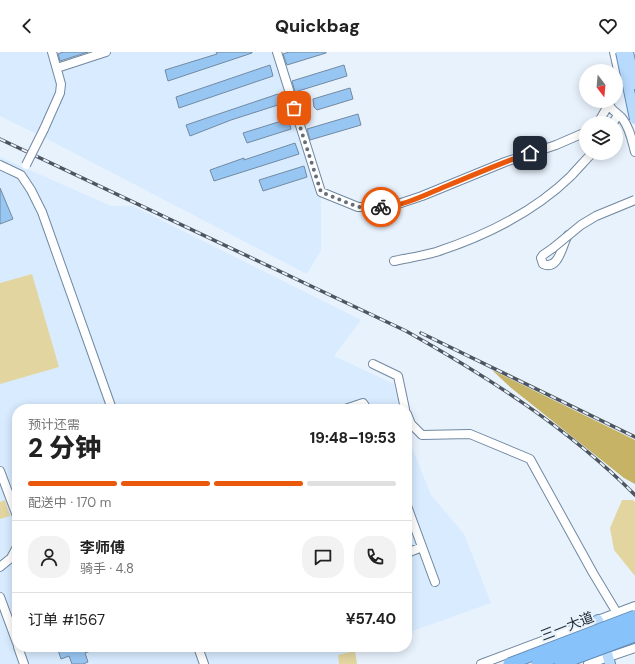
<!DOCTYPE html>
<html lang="zh">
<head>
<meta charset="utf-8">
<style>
	body { margin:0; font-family:"DM Sans","Noto Sans SC",sans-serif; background:#f2f2f2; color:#222; height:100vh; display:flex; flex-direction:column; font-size:15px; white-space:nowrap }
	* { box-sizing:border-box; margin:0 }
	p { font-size:13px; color:#767676 }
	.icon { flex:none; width:22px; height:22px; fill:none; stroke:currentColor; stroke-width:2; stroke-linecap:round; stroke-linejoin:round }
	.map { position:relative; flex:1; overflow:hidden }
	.details { position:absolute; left:12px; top:352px; width:400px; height:248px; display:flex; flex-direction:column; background:#fff; border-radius:16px; box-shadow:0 2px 10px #0003 }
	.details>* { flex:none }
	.needle { width:26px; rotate:164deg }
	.fabs { position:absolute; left:579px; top:12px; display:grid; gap:8px }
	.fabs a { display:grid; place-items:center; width:44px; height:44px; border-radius:50%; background:#fff; box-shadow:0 2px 10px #0003; font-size:20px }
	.pin { position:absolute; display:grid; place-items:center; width:34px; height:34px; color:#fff; margin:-17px; border-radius:8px; box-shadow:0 2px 6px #0006 }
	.courier { position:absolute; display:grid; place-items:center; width:40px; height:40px; margin:-20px; border:3px solid #ea580c; border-radius:50%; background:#fff; color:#222; box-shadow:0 1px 5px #0007 }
	.overview em { font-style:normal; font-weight:800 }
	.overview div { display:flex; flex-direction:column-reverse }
	.overview { display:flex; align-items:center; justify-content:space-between; height:68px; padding:0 16px }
	h1 { font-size:26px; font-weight:800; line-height:30px }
	.bar { display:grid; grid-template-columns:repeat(4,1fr); gap:6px 4px; align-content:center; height:48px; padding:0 16px }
	.bar i { height:5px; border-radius:3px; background:#e0e0e0 }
	.bar .on { background:#ea580c }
	.bar p { grid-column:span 4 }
	.line { display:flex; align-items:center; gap:10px; padding:0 16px; border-top:1px solid #e0e0e0 }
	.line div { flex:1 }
	.round { display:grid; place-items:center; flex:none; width:42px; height:42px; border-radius:16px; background:#f2f2f2 }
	header { display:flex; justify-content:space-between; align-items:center; height:52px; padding:0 16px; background:#fff; font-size:18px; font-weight:800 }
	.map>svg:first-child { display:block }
</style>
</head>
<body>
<header><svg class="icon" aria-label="back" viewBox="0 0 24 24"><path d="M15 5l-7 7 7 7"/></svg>Quickbag<svg class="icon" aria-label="heart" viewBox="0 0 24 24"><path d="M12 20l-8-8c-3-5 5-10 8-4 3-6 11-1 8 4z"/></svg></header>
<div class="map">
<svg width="635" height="612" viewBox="0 0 635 612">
	<rect width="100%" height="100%" fill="#e8f2fd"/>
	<!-- built -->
	<path fill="#d8ebff" d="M0,0H277L321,140V198L307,222L51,89L0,64Z
		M0,105L111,154H133L361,268L334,304L394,332L400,357H17V595H367L355,599L357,612H0Z
		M407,383L431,443L464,482L491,551L407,581Z"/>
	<!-- green -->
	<path fill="#e3d5a0" d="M32,222L59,315L0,332V231Z
		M5,448L10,464L0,467V450Z
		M622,448H633L635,450V524L614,498L610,476Z
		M355,599L357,612H339L338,603Z"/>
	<!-- forest -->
	<path fill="#c7b365" d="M492,318L635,388V432L624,426L510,335Z"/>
	<!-- building -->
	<path fill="#98c6f3" stroke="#728aa2" d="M63,0H88L60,9L58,2Z
		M216,0H252V1L168,29L165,18L217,2Z
		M289,0H326V1L287,13L283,2Z
		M270,13L273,24L179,56L176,45Z
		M344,13L347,24L295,40L292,29Z
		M350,36L353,47L317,58L314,55L313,47Z
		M278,42L281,52L231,68L190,84L186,73Z
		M358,62L361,73L310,88L307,77Z
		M288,67L291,77L247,91L243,81Z
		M295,91L299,102L214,129L210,118L244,106V108Z
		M304,114L307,125L263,139L259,128Z
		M0,136L13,167L0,172Z
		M57,595H99V596L85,601L88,610L83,612H72L69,604L61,607Z"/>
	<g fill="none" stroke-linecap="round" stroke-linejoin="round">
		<!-- minor casing -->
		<g stroke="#7088a0" stroke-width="10">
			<path id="minor" d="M277,0L321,140L358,155H389L422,144L505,110L556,93L586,80
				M614,0L620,27
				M57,16L106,0
				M616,35L635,3
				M609,49C609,58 617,60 622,66C630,76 632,89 635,100
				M598,71L609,52
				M613,71L618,63
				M44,77L60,41L61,32L52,0
				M0,113L21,123L31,138L42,160L112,357
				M553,196L543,203L541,206L543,212C559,219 562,193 568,183
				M394,209C408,206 422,204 436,200C485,184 534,160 571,124C578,116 585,109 592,101
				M373,312L398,324L405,357
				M345,357L363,351L367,357
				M407,362L411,372L422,383L470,382L530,407L593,521L617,561
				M0,419L17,464
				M407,454L435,530
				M407,501L422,495
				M0,515L11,506L17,495
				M0,545L17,591
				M18,595L24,612
				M198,595L204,612
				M481,612L635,554
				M588,612L635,596"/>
		</g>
		<!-- major casing -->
		<g stroke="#638cb5" stroke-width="12">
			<path id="major" d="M598,568L610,612"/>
		</g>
		<!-- minor -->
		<use href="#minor" stroke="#fff" stroke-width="8"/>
		<!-- major -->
		<use href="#major" stroke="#b7dafd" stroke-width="10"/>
		<!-- rail casing -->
		<g stroke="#4d5660" stroke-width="3.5">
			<path id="rail" d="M0,87L406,279C488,325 568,376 635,443
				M421,281L635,385"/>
		</g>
		<!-- rail -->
		<use href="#rail" stroke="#e8f2fd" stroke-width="2" stroke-dasharray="6" stroke-linecap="butt"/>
		<!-- minor-bridge casing -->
		<g stroke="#7088a0" stroke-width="10" stroke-linecap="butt">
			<path id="minor-bridge" d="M26,113L44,77
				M553,196L581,173L596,164L635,148"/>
		</g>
		<!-- major-bridge casing -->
		<g stroke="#638cb5" stroke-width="12" stroke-linecap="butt">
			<path id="major-bridge" d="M621,0L635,67
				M628,0L635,32"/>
		</g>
		<!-- highway-bridge casing -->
		<g stroke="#638cb5" stroke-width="13" stroke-linecap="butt">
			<path id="highway-bridge" d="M509,612L635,564
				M537,612L635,574
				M560,612L635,584"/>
		</g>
		<!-- minor-bridge -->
		<use href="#minor-bridge" stroke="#fff" stroke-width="8"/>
		<!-- major-bridge -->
		<use href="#major-bridge" stroke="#b7dafd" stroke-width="10"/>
		<!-- highway-bridge -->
		<use href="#highway-bridge" stroke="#87c2fb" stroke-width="11"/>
	</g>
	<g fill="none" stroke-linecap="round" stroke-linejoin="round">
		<!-- done -->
		<path stroke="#656f79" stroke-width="4" stroke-dasharray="0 7.2" d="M294,56L321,140L358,155H381"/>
		<!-- route -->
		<path stroke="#ea580c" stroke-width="5" d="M381,155C403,155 429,141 449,133C476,122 503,110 530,101"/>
	</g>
	<g text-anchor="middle" stroke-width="4" stroke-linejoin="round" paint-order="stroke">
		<!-- street labels -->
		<g font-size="14" fill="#1f2832" stroke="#e8f2fd">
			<text transform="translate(567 574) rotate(-21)" y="5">三一大道</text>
		</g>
	</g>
</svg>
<div class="fabs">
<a><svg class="needle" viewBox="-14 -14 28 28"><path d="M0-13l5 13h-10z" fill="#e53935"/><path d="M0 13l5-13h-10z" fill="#767676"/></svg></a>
<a><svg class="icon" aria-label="layers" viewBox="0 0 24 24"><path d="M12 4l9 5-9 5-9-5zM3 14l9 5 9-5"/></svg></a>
</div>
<div class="pin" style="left:294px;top:56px;background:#ea580c"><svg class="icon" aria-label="bag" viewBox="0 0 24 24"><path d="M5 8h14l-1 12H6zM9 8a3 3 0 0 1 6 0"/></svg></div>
<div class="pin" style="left:530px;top:101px;background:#1f2937"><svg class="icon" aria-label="home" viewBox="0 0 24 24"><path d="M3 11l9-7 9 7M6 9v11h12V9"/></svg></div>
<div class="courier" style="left:381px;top:155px"><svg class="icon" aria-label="bike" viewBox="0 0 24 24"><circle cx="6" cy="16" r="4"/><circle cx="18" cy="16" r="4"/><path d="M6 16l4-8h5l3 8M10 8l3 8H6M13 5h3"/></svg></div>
<section class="details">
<div class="overview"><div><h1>2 分钟</h1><p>预计还需</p></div><em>19:48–19:53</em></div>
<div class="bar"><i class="on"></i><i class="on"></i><i class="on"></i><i></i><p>配送中 · 170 m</p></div>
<div class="line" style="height:72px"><a class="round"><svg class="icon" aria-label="person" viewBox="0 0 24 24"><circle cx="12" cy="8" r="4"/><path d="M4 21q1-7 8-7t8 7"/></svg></a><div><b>李师傅</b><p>骑手 · 4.8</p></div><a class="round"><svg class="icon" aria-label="chat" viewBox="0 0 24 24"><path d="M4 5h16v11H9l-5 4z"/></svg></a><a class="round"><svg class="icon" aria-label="phone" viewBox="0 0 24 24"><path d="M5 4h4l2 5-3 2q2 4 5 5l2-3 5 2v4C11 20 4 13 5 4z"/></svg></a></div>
<div class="line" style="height:52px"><div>订单 #1567</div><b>¥57.40</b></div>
</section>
</div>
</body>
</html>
